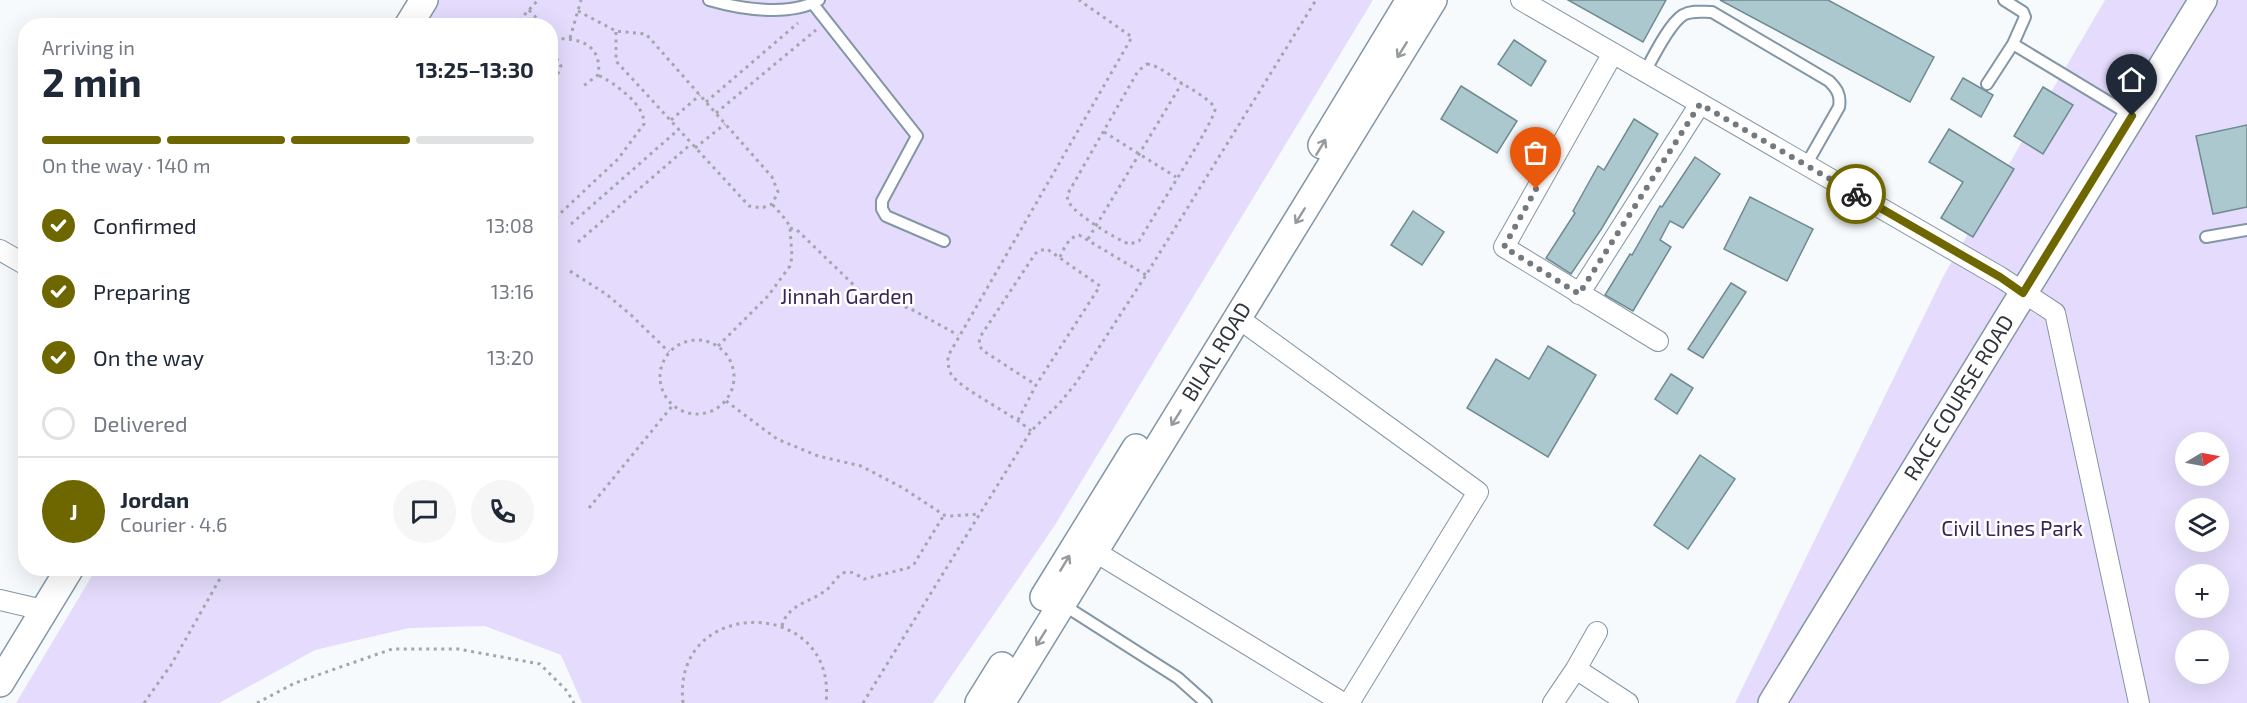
<!DOCTYPE html>
<html lang="en">
<head>
<meta charset="utf-8">
<style>
	body { margin:0; font-family:"Exo 2",sans-serif; background:#f6f6f7; color:#1f2937; height:100vh; display:flex; flex-direction:column; font-size:22px; white-space:nowrap }
	* { box-sizing:border-box; margin:0 }
	p { font-size:20px; color:#747a83 }
	.icon { flex:none; width:33px; height:33px; fill:none; stroke:currentColor; stroke-width:2; stroke-linecap:round; stroke-linejoin:round }
	.map { position:relative; flex:1; overflow:hidden }
	.drawer { position:absolute; left:18px; top:18px; width:540px; height:558px; display:flex; flex-direction:column; background:#fff; border-radius:24px; box-shadow:0 6px 24px #0002 }
	.drawer>* { flex:none }
	.needle { width:39px; rotate:80deg }
	.tools { position:absolute; left:2175px; top:432px; display:grid; gap:12px }
	.tools a { display:grid; place-items:center; width:54px; height:54px; border-radius:50%; background:#fff; box-shadow:0 6px 24px #0002; font-size:30px }
	.pin { position:absolute; display:grid; place-items:center; width:51px; height:51px; color:#fff; margin:-62px -26px; border-radius:50% 50% 50% 0; rotate:-45deg; box-shadow:0 0 6px #0007 }
	.pin .icon { rotate:45deg }
	.courier { position:absolute; display:grid; place-items:center; width:60px; height:60px; margin:-30px; border:4px solid #6e6700; border-radius:50%; background:#fff; color:#222; box-shadow:0 2px 8px #0007 }
	.head em { font-style:normal; font-weight:700 }
	.head div { display:flex; flex-direction:column-reverse }
	.head { display:flex; align-items:center; justify-content:space-between; height:102px; padding:0 24px }
	h1 { font-size:39px; font-weight:700; line-height:45px }
	.bar { display:grid; grid-template-columns:repeat(4,1fr); gap:9px 6px; align-content:center; height:72px; padding:0 24px }
	.bar i { height:8px; border-radius:4px; background:#e0e1e3 }
	.bar .current { background:#6e6700 }
	.bar p { grid-column:span 4 }
	.line { display:flex; align-items:center; gap:15px; padding:0 24px; border-top:2px solid #e0e1e3 }
	.line div { flex:1 }
	.round { display:grid; place-items:center; flex:none; width:63px; height:63px; border-radius:32px; background:#f6f6f7 }
	ol { padding:0 24px; list-style:none }
	li { display:flex; align-items:center; gap:18px; height:66px }
	li p { margin-inline-start:auto }
	li .icon { padding:6px; border-radius:50%; background:#6e6700; color:#fff; stroke-width:4 }
	li:last-child { color:#747a83 }
	li i { width:33px; height:33px; border:3px solid #e0e1e3; border-radius:50% }
	.map>svg:first-child { display:block }
</style>
</head>
<body>
<div class="map">
<svg width="2247" height="703" viewBox="0 0 2247 703">
	<rect width="100%" height="100%" fill="#f6fafd"/>
	<!-- green -->
	<path fill="#e5dcfd" fill-rule="evenodd" d="M438,0H1373L1055,525L933,703H582L561,655L485,626L409,628L315,650L219,703H16L96,569L550,568V26L423,25Z
		M2105,0H2247V703H1735L1944,275ZM2186,442H2218V476H2186ZM2186,508H2218V542H2186ZM2186,574H2218V608H2186ZM2186,640H2218V674H2186Z"/>
	<!-- building -->
	<path fill="#acc8cf" stroke="#6f8a90" stroke-width="1.5" d="M1568,0H1666L1643,42Z
		M1720,0H1828L1934,57L1910,102Z
		M1514,40L1546,61L1531,86L1498,64Z
		M1963,78L1993,95L1981,117L1951,99Z
		M1461,86L1517,121L1497,153L1441,119Z
		M2043,87L2073,105L2043,154L2014,136Z
		M1634,119L1658,134L1602,228L1571,274L1546,258L1575,213L1573,211L1598,166L1604,170Z
		M2247,125V207L2213,214L2196,136Z
		M1949,129L2014,169L1973,237L1941,218L1963,182L1929,162Z
		M1695,157L1720,174L1683,228L1670,221L1660,240L1671,247L1633,311L1605,295L1630,254L1632,255L1660,206L1662,207Z
		M1750,197L1813,229L1787,281L1724,249Z
		M1413,211L1444,232L1422,265L1391,245Z
		M1731,283L1746,292L1703,358L1688,349Z
		M1548,346L1596,375L1548,457L1467,408L1496,359L1529,379Z
		M1671,374L1693,388L1677,414L1655,399Z
		M1700,455L1735,479L1688,549L1654,525Z"/>
	<g fill="none" stroke-linecap="round" stroke-linejoin="round">
		<!-- lane casing -->
		<g stroke="#8396a6" stroke-width="14">
			<path id="lane" d="M709,0C740,9 789,17 819,0
				M813,4L917,136L882,201V209L886,216L944,241
				M2013,44L2132,116
				M1645,72C1653,57 1669,24 1683,15C1692,10 1703,12 1712,12L1829,81C1837,89 1841,95 1839,107L1806,165
				M1987,84L2013,44L2025,17L2023,12L2004,0
				M2206,237L2247,230
				M1062,604L1178,678L1206,703"/>
		</g>
		<!-- street casing -->
		<g stroke="#8396a6" stroke-width="22">
			<path id="street" d="M1521,0L2000,277L2055,313L2139,703
				M1613,53L1504,247L1658,341
				M0,250L26,265
				M1579,294L1700,104
				M1238,318L1478,492L1349,703
				M1094,551L1343,703
				M0,600L43,610
				M1576,669L1628,703
				M1553,703L1576,669L1597,632"/>
		</g>
		<!-- secondary casing -->
		<g stroke="#8396a6" stroke-width="30">
			<g id="secondary">
				<path d="M408,26L424,0"/>
				<path d="M1322,145L1410,0"/>
				<path d="M1044,597L1136,448"/>
				<path d="M0,683L70,568"/>
				<path d="M979,703L1002,666"/>
				<path id="s1" d="M1001,703L1433,0"/>
				<path id="s2" d="M1772,703L2203,0"/>
			</g>
		</g>
		<!-- path -->
		<path stroke="#a2a7ac" stroke-width="3" stroke-dasharray="3 4.5" stroke-linecap="butt" d="M529,10L544,26
			M578,11L616,31L646,34L772,177L778,192L772,204L762,208L749,206L616,61V31
			M514,26L538,0
			M550,30L554,39L551,54
			M570,38L581,0
			M554,39C579,37 603,45 598,75L582,87
			M550,55L556,57L561,66L557,76L550,79
			M1147,64C1160,66 1172,77 1183,84C1190,88 1214,102 1215,109C1216,119 1149,223 1139,241L1130,244C1118,241 1076,214 1070,204C1067,200 1068,199 1067,195L1138,71Z
			M706,102L798,23
			M716,113L816,30
			M671,120L700,95
			M1104,132L1176,177
			M695,148L725,124
			M550,223L618,159L644,124C645,104 614,83 598,75
			M571,224L679,129
			M790,228L797,230L861,292L911,309L958,335
			M1088,239L1182,83
			M578,242L691,144
			M1060,257C1064,248 1069,237 1079,235L1146,275
			M570,271L606,294L631,315L669,352
			M660 377a37 37 0 1 1 74 0a37 37 0 1 1-74 0Z
			M718,346L768,296L790,266L792,257L790,228L787,221L772,204
			M726,401L777,439L818,456L861,466L903,488L944,515L951,516L979,514
			M1018,420L1036,385L1100,286L1047,249L1038,251L1035,254L980,337L979,344L982,350L1036,385
			M1031,431C1013,414 960,389 951,374C948,368 948,362 948,356L1132,37L1079,0
			M589,508L673,405
			M782,626C787,605 810,602 825,591C833,586 836,575 846,572C852,571 859,576 864,579L908,568L914,564L944,515
			M144,703L171,665L226,568
			M257,703L295,683L392,649H458L540,664L567,691L574,703
			M683,703C671,595 838,596 826,703
			M863,703L1031,431L1059,404L1076,383L1146,275L1316,0"/>
		<!-- lane -->
		<use href="#lane" stroke="#fff" stroke-width="10"/>
		<!-- street -->
		<use href="#street" stroke="#fff" stroke-width="20"/>
		<!-- secondary -->
		<use href="#secondary" stroke="#fff" stroke-width="27"/>
	</g>
	<!-- one-way arrows -->
	<defs><path id="oneway-shaft" d="M-6 0H5M1.5-3L5.5 0L1.5 3" fill="none" stroke-width="1.6" stroke-linecap="round" stroke-linejoin="round" transform="scale(1.5)"/></defs>
	<g stroke="#969a9d">
		<use href="#oneway-shaft" transform="translate(1402 50) rotate(122)"/>
		<use href="#oneway-shaft" transform="translate(1321 147) rotate(-59)"/>
		<use href="#oneway-shaft" transform="translate(1300 216) rotate(122)"/>
		<use href="#oneway-shaft" transform="translate(1176 418) rotate(122)"/>
		<use href="#oneway-shaft" transform="translate(1065 563) rotate(-59)"/>
		<use href="#oneway-shaft" transform="translate(1041 638) rotate(122)"/>
	</g>
	<g fill="none" stroke-linecap="round" stroke-linejoin="round">
		<!-- done -->
		<path stroke="#737a7f" stroke-width="6" stroke-dasharray="0 10.8" d="M1536,189L1504,247L1579,294L1700,104L1856,194"/>
		<!-- route -->
		<path stroke="#6e6700" stroke-width="8" d="M1856,194L2000,277L2023,293L2132,116"/>
	</g>
	<g text-anchor="middle" stroke-width="5" stroke-linejoin="round" paint-order="stroke">
		<!-- park labels -->
		<g font-size="21" fill="#372559" stroke="#fff">
			<text x="847" y="304">Jinnah Garden</text>
			<text x="2012" y="536">Civil Lines Park</text>
		</g>
		<!-- street labels -->
		<g font-size="21" fill="#2d353b" stroke="#fff">
			<text dy="7" stroke="none"><textPath href="#s1" startOffset="412">BILAL ROAD</textPath></text>
			<text dy="7" stroke="none"><textPath href="#s2" startOffset="358">RACE COURSE ROAD</textPath></text>
		</g>
	</g>
</svg>
<div class="tools">
<a><svg class="needle" viewBox="-14 -14 28 28"><path d="M0-13l5 13h-10z" fill="#e53935"/><path d="M0 13l5-13h-10z" fill="#747a83"/></svg></a>
<a><svg class="icon" aria-label="layers" viewBox="0 0 24 24"><path d="M12 4l9 5-9 5-9-5zM3 14l9 5 9-5"/></svg></a>
<a>+</a>
<a>−</a>
</div>
<div class="pin" style="left:1536px;top:189px;background:#ea580c"><svg class="icon" aria-label="bag" viewBox="0 0 24 24"><path d="M5 8h14l-1 12H6zM9 8a3 3 0 0 1 6 0"/></svg></div>
<div class="pin" style="left:2132px;top:116px;background:#1f2937"><svg class="icon" aria-label="home" viewBox="0 0 24 24"><path d="M3 11l9-7 9 7M6 9v11h12V9"/></svg></div>
<div class="courier" style="left:1856px;top:194px"><svg class="icon" aria-label="bike" viewBox="0 0 24 24"><circle cx="6" cy="16" r="4"/><circle cx="18" cy="16" r="4"/><path d="M6 16l4-8h5l3 8M10 8l3 8H6M13 5h3"/></svg></div>
<section class="drawer">
<div class="head"><div><h1>2 min</h1><p>Arriving in</p></div><em>13:25–13:30</em></div>
<div class="bar"><i class="current"></i><i class="current"></i><i class="current"></i><i></i><p>On the way · 140 m</p></div>
<ol>
<li><svg class="icon" aria-label="check" viewBox="0 0 24 24"><path d="M5 12l5 5 9-10"/></svg>Confirmed<p>13:08</p></li>
<li><svg class="icon" aria-label="check" viewBox="0 0 24 24"><path d="M5 12l5 5 9-10"/></svg>Preparing<p>13:16</p></li>
<li><svg class="icon" aria-label="check" viewBox="0 0 24 24"><path d="M5 12l5 5 9-10"/></svg>On the way<p>13:20</p></li>
<li><i></i>Delivered</li>
</ol>
<div class="line" style="height:108px"><b class="round" style="background:#6e6700;color:#fff">J</b><div><b>Jordan</b><p>Courier · 4.6</p></div><a class="round"><svg class="icon" aria-label="chat" viewBox="0 0 24 24"><path d="M4 5h16v11H9l-5 4z"/></svg></a><a class="round"><svg class="icon" aria-label="phone" viewBox="0 0 24 24"><path d="M5 4h4l2 5-3 2q2 4 5 5l2-3 5 2v4C11 20 4 13 5 4z"/></svg></a></div>
</section>
</div>
</body>
</html>
